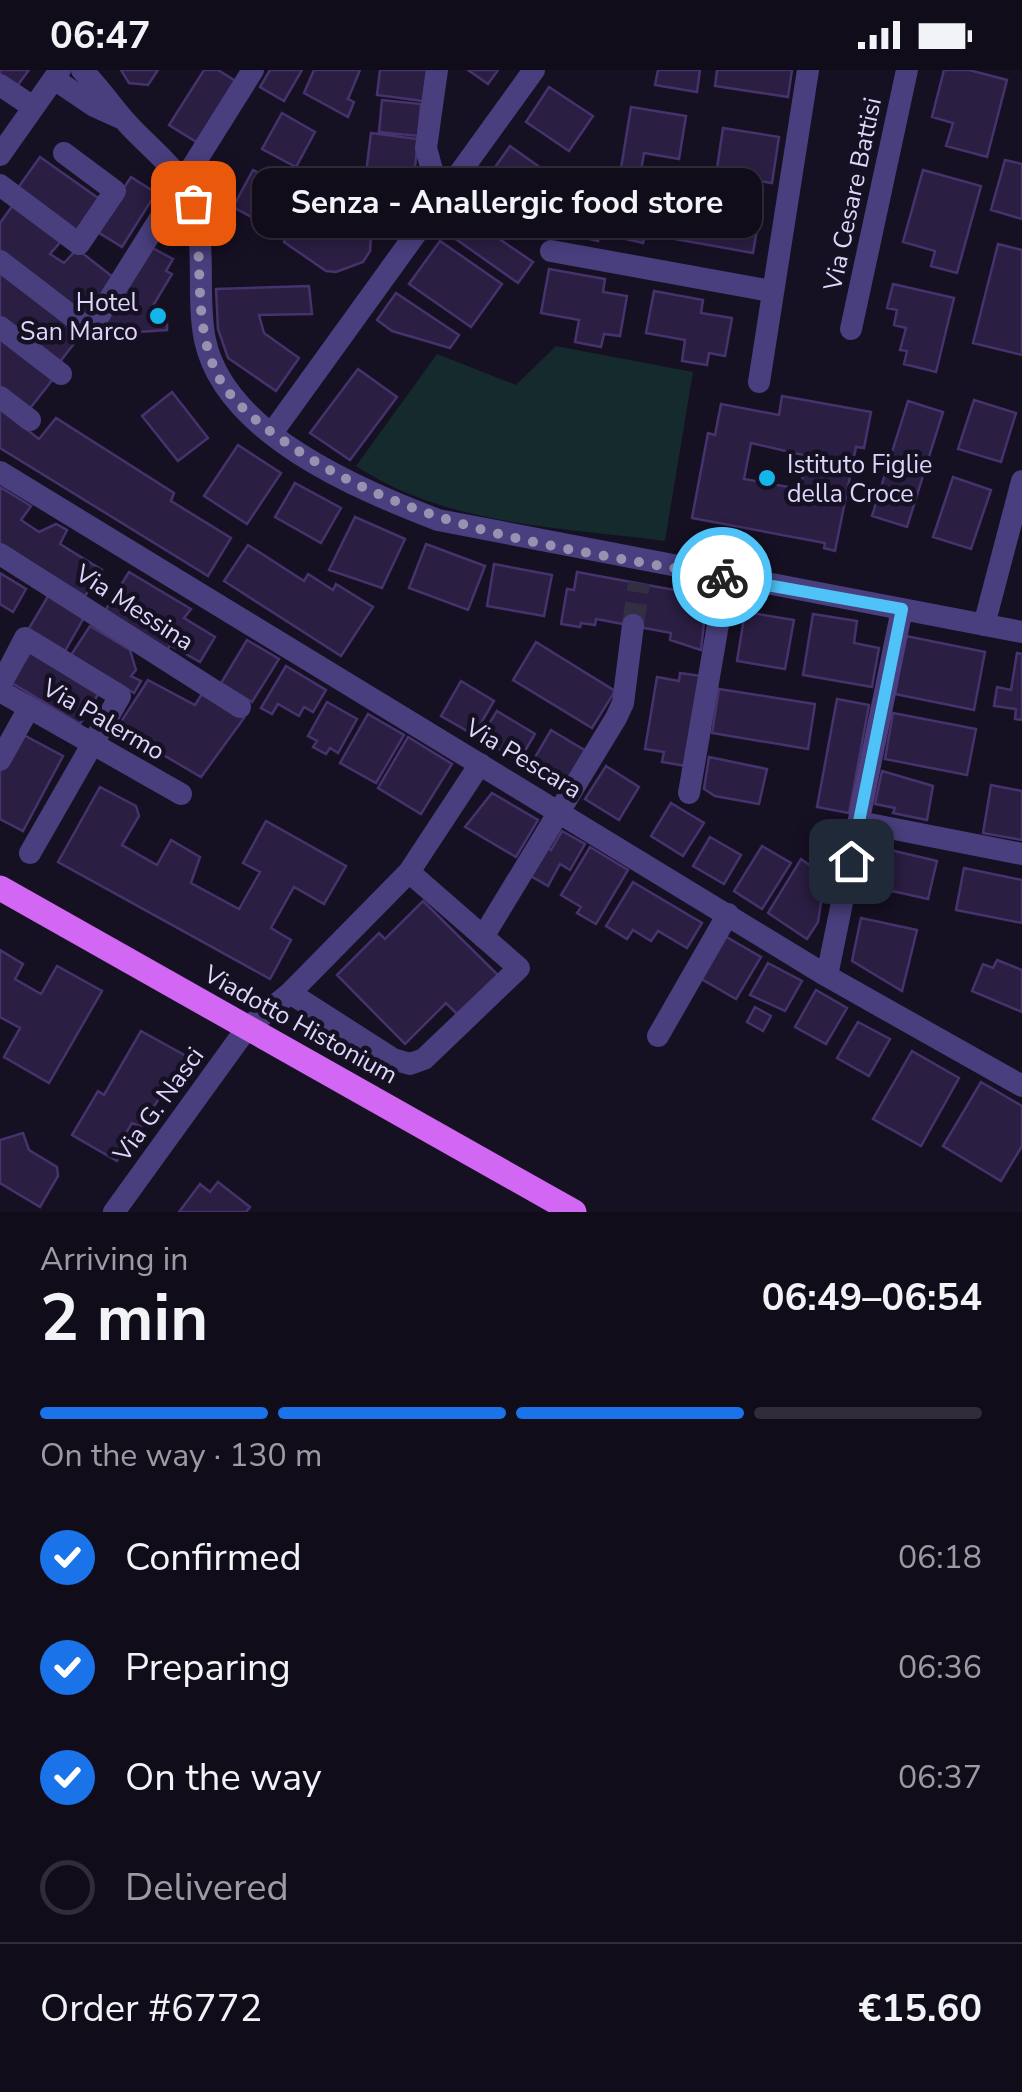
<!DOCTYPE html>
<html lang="en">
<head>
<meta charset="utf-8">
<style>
	body { margin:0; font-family:"Nunito Sans",sans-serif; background:#191523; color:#f1f3f6; height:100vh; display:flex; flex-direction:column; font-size:38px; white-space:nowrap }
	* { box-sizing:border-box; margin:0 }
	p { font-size:32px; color:#9c9ba2 }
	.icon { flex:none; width:55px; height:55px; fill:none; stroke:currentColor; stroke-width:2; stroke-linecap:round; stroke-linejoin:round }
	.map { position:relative; height:1142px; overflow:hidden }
	.details { display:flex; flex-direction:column; background:#100c1a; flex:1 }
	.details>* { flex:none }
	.pin { position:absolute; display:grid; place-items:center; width:85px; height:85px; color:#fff; margin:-42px; border-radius:20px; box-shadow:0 5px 15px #0006 }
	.courier { position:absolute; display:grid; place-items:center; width:100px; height:100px; margin:-50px; border:8px solid #4fc3f7; border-radius:50%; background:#fff; color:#222; box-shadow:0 2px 12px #0007 }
	.bubble { position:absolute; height:70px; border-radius:20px; background:#100c1a; box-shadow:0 5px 15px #0003,0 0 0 2px #302c39; font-size:32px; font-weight:700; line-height:70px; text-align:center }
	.head em { font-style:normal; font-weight:700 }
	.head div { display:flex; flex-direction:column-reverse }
	.head { display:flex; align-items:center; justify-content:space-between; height:170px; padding:0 40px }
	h1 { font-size:65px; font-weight:700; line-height:75px }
	.bar { display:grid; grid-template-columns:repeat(4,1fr); gap:15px 10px; align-content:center; height:120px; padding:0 40px }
	.bar i { height:12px; border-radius:8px; background:#302c39 }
	.bar .selected { background:#1a73e8 }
	.bar p { grid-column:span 4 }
	.line { display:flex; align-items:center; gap:25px; padding:0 40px; border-top:2px solid #302c39 }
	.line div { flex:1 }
	ol { padding:0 40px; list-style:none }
	li { display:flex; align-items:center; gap:30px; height:110px }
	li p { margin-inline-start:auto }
	li .icon { padding:10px; border-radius:50%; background:#1a73e8; color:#fff; stroke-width:4 }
	li:last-child { color:#9c9ba2 }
	li i { width:55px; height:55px; border:5px solid #302c39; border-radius:50% }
	.status { display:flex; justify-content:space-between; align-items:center; height:70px; padding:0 50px; background:#100c1a; direction:ltr }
	.status svg { height:28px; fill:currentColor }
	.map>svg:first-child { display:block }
</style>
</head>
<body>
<div class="status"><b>06:47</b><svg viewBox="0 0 49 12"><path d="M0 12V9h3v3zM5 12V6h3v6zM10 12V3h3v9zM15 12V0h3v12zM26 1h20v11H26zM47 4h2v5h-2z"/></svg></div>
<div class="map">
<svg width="1022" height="1142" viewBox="0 0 1022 1142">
	<rect width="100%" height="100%" fill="#161023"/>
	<!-- green -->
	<path fill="#142a2c" d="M556,276L693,302L665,471C560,457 447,456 356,396L437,284L516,315Z"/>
	<!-- building -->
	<path fill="#2a1e42" stroke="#46326c" stroke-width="2.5" fill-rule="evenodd" d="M0,0H29L17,16L0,5Z
		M121,0H158L148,15L129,13Z
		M204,0H218L237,12L198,73L169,55Z
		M270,0H302L284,31L260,17Z
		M314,0H360L348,29L354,32L348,47L304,23Z
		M380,0H427L423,31L377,25Z
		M468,0H498L488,14Z
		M658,0H700L697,22L655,15Z
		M717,0H792L788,27L715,16Z
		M944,0H969L1007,10L987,87L946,76L953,53L932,47Z
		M549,17L593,46L569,81L526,52Z
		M382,30L421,34L418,66L379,62Z
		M631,37L686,46L679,89L644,83L641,101L621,98Z
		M282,43L315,62L296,97L262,79Z
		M723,58L779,67L772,113L716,105Z
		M371,63L418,69L413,116L365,111Z
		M510,76L548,103L533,124L527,119L520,129L488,107Z
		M40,87L101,130L75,166L15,122Z
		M1005,90L1022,94V149L991,140Z
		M253,100L286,118L266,155L233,137Z
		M923,100L981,116L957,203L931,196L935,181L903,172Z
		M131,107L156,123L122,177L96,161Z
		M573,107L653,124L643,173L600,163L598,171L561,162Z
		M327,118L360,142L362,139L372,152L370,181L363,192L336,202L326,201L284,172L292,156L302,160Z
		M484,118L514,138L495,166L533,192L518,213L450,165Z
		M682,128L760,142L753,183L675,169Z
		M16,131L65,167L50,184L64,193L77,179L118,211L91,253L0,181V153Z
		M440,171L502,214L471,257L409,214Z
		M998,174L1022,180V285L973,273Z
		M147,175L173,189L166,201L172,204L154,234L167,242V260L109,264L98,258Z
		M0,196L83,262L59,293L0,247Z
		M549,199L605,209L603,222L627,226L620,266L604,264L601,277L575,272L579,250L541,243Z
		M893,214L954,228L936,302L904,294L907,281L900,280L906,258L894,255L897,240L887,238Z
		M309,216L312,244L259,245L264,263L299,288L276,321L228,288L218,259L216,219Z
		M654,221L703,230L701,243L732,248L725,286L709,283L707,295L682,291L685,270L646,263Z
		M396,223L459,265L450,278L392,261L377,250Z
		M0,268L53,309L28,341L0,320Z
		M358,299L397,327L350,390L310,363Z
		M172,322L208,368L178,391L142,346Z
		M782,326L871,342L864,378L856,377L835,481L824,478L825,473L692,448L708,363L715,365L721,334L779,345ZM751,373L807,386L800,419L744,409Z
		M974,330L1016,343L1001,392L958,379Z
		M908,331L943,342L907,457L872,446Z
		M0,339L39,369L56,348L174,423L171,431L231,468L208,506L0,378Z
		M238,375L281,403L247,454L204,426Z
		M953,407L991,420L971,479L933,467Z
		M295,413L341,438L321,473L275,447Z
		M0,417L31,436L21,450L39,462L56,454L67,460L60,474L102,500L85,526L0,474Z
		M355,447L405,469L382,518L329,500Z
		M426,474L485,496L468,540L409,518Z
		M248,475L304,511L308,504L333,520L336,514L373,537L341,586L224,511Z
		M494,494L552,505L544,546L487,536Z
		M129,502L191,539L184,548L215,567L200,592L170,575L166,583L103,544Z
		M577,502L707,526L701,580L670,570L671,563L596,549L595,555L581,553L580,557L561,554L567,519L574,520Z
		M0,503L26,519L13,542L0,534Z
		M50,523L86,544L65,581L28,560Z
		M745,542L794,550L785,599L737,591Z
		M813,544L857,551L854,573L879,578L872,617L803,605Z
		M90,556L130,580L136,600L131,606L141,611L134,623L71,585Z
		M906,566L985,582L974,640L895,624Z
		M247,570L279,589L252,632L221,613Z
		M536,572L615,621L592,658L513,610Z
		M31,581L99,623L80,654L12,613Z
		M1017,583L1022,584V650L1015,649L1016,639L994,636L997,617L1011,620Z
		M286,596L326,620L313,642L304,637L299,646L278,634L272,644L261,638Z
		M680,603L701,606L686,696L662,692L664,682L645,679L657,607L679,611Z
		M148,610L195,635L202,624L244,648L201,707L117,658Z
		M461,611L494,631L474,665L441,646Z
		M719,619L815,634L808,679L712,663Z
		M837,629L869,635L849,743L817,737Z
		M327,632L357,649L338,683L330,678L326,684L313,677L317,671L308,666Z
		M497,641L535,664L519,691L480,668Z
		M893,643L976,659L967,705L885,689Z
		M368,644L404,665L376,713L340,693Z
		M551,660L586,681L561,721L527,701Z
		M20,663L63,686L23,761L0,749V700Z
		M408,667L452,694L421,744L378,718Z
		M709,687L767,699L759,734L715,726L704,719Z
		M606,696L639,717L619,750L585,729Z
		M882,701L933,716L927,750L893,743L895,738L875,734Z
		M991,715L1022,721V770L983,763Z
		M100,717L136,736L139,746L122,775L157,795L171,770L200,787L191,813L239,839L260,802L243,793L266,751L346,796L324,834L294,817L271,858L291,870L270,909L58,792Z
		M492,723L538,750L516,787L465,757Z
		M671,733L704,753L683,786L651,766Z
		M562,761L585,774L570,800L560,794L548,816L529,805L546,777L551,780Z
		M710,767L741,785L724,814L693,796Z
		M762,776L791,793L762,839L734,821Z
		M873,776L937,791L928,829L865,815Z
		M590,777L628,800L596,854L577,843L581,837L561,825Z
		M801,789L825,806L818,852L807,869L768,843Z
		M964,798L1022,810V853L956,840Z
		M633,812L702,853L687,878L658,861L651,871L633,860L627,869L606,856Z
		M423,831L499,906L459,946L446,933L405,974L337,905L379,863L385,869Z
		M861,848L917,860L902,921L852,891Z
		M723,865L761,887L736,929L698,907Z
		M0,880L23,894L15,909L41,924L57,896L102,921L49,1013L4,987L20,958L0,947Z
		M997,890L1022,900V942L972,921L983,894L993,898Z
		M768,893L802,911L785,941L750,925Z
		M816,920L847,938L826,974L795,957Z
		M755,937L771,946L763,961L747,952Z
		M858,952L890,969L869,1006L837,988Z
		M141,961L186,986L141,1057L132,1053L125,1065L130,1068L117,1091L72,1065L98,1021L104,1025Z
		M912,981L959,1008L921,1076L873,1049Z
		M981,1012L1022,1036V1076L1001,1111L943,1076Z
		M23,1063L29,1080L57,1097L58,1106L40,1137L0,1113V1070Z
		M218,1112L250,1137L246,1142H179L200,1114L210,1122Z"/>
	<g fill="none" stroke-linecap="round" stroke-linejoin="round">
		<!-- minor-tunnel -->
		<path stroke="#342e43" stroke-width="22" stroke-dasharray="22 11" stroke-linecap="butt" d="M633,555L639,513"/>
		<!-- minor -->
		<path stroke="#4a3f7e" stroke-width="22" d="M82,0C99,17 111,35 126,52C149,78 182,100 193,134C207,176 196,226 205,270C225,364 358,419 438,450L1022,562
			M437,0L426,78L439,126
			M54,9L94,36L123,49
			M0,15L33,37
			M0,85L60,0
			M0,115L79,174L115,121L64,83
			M551,181L771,221
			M0,191L90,260L253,0
			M0,257L61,304
			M851,259L907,0
			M759,312L808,0
			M0,327L30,350
			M272,363L534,0
			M0,402L827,906L1022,1016
			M0,484L240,637
			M984,555L1022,411
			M0,616L25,568L120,626L30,783
			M0,621L181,724
			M0,690L29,638
			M689,723L726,508
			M859,752L1022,784
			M483,867L616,648L623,633L633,555
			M827,906L902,539
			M290,923L393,989L410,994L424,989L519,898L409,802
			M658,966L728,844
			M114,1142L247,958L290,923L409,802L480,694"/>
		<!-- major -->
		<path stroke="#d167f2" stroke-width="25" d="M0,818L574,1142"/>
	</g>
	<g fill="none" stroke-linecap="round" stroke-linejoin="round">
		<!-- done -->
		<path stroke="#9991af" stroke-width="10" stroke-dasharray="0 18" d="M193,133C205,189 191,253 218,306C232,333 263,357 288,374C418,464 570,478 722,507"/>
		<!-- route -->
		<path stroke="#4fc3f7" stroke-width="12" d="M722,507L902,539L851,791"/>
	</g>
	<!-- markers -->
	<g fill="#14b6e9" stroke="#161023" stroke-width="4">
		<circle cx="158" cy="246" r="10"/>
		<circle cx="767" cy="408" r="10"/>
	</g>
	<g text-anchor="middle" stroke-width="9" stroke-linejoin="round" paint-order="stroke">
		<!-- street labels -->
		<g font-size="25" fill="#dfd6fb" stroke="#161023">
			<text transform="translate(852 124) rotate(-78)" y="9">Via Cesare Battisi</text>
			<text transform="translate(135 537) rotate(33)" y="9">Via Messina</text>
			<text transform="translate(104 649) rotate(30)" y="9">Via Palermo</text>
			<text transform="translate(524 688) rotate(31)" y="9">Via Pescara</text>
			<text transform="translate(301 954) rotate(29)" y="9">Viadotto Histonium</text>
			<text transform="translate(158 1034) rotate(-54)" y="9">Via G. Nasci</text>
		</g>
		<!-- poi labels -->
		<g font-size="25" fill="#dfd6fb" stroke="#161023" text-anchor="end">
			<text x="138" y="241">Hotel<tspan x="138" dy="29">San Marco</tspan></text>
			<text x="787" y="403" text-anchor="start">Istituto Figlie<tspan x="787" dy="29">della Croce</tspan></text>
		</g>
	</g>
</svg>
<div class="pin" style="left:193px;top:133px;background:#ea580c"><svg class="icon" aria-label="bag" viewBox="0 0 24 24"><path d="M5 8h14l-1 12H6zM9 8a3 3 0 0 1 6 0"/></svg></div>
<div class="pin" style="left:851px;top:791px;background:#1f2937"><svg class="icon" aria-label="home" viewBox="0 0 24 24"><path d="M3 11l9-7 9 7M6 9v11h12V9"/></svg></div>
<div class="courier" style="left:722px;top:507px"><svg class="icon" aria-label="bike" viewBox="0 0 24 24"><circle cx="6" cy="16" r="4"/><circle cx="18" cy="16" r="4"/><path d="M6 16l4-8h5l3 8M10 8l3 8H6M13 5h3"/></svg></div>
<div class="bubble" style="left:252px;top:98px;width:510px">Senza - Anallergic food store</div>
</div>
<section class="details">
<div class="head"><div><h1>2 min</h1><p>Arriving in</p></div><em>06:49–06:54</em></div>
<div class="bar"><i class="selected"></i><i class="selected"></i><i class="selected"></i><i></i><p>On the way · 130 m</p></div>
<ol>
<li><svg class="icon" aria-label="check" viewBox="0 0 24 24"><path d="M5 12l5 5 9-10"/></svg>Confirmed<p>06:18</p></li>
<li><svg class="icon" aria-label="check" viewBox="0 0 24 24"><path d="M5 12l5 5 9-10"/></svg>Preparing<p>06:36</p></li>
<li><svg class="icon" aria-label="check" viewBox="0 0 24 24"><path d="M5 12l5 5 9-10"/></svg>On the way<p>06:37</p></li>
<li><i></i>Delivered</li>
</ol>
<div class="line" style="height:130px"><div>Order #6772</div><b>€15.60</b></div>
</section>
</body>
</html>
